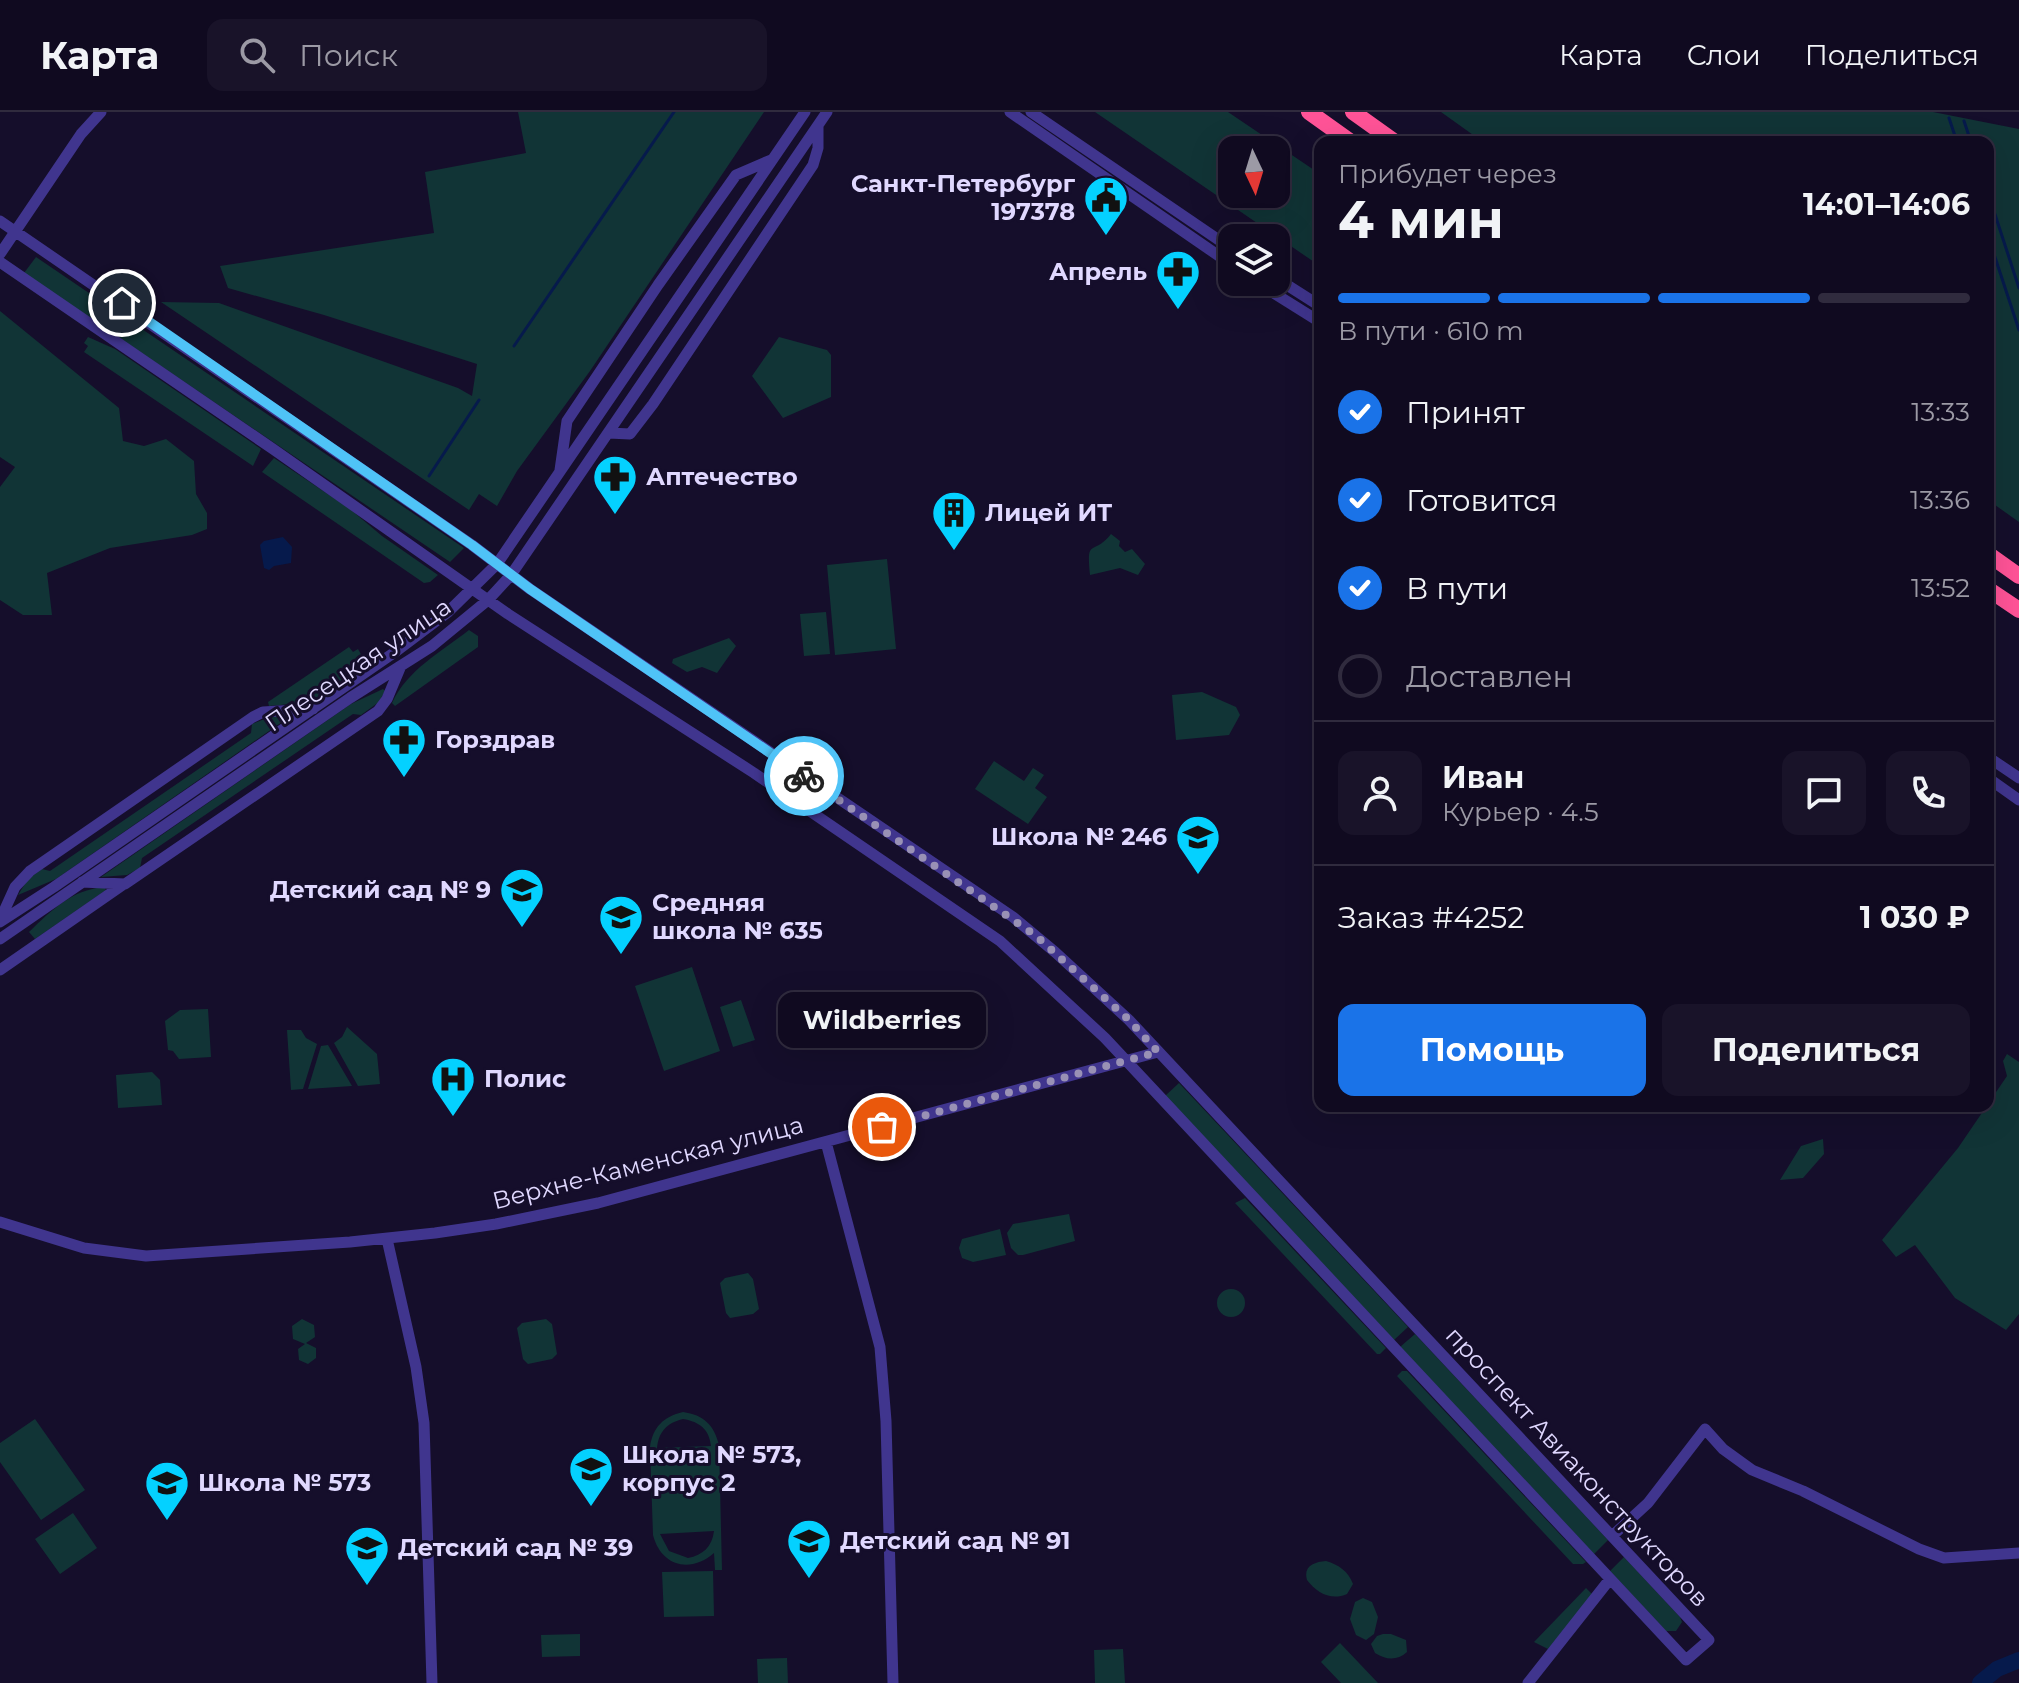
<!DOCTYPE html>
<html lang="ru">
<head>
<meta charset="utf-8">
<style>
	body { margin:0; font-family:Montserrat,sans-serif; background:#191329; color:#f1f3f6; height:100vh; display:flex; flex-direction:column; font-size:30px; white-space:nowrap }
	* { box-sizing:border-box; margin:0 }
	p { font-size:26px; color:#9c9aa5 }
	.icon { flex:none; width:44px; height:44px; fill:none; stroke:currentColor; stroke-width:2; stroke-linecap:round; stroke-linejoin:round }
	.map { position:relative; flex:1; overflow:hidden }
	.panel { position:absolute; left:1314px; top:24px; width:680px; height:976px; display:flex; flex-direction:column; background:#100a20; border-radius:16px; box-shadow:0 8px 32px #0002,0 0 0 2px #302b3e }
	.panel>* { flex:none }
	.needle { width:52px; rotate:176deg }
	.fabs { position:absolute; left:1218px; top:24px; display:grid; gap:16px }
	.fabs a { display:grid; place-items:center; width:72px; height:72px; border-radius:16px; background:#100a20; box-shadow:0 8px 32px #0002,0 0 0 2px #302b3e; font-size:40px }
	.pin { position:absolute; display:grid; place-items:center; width:68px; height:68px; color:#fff; margin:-34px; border:4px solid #fff; border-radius:50%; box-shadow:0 2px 8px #0007 }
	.courier { position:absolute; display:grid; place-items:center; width:80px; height:80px; margin:-40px; border:6px solid #4fc3f7; border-radius:50%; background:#fff; color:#222; box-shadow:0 2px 10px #0007 }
	.bubble { position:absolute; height:56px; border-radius:16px; background:#100a20; box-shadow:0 8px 32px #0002,0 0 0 2px #302b3e; font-size:26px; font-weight:700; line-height:56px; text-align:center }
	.summary em { font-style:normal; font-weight:700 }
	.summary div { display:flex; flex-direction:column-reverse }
	.summary { display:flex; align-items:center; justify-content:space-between; height:136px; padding:0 24px }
	h1 { font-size:52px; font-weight:700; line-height:60px }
	.bar { display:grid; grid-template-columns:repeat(4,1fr); gap:12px 8px; align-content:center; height:96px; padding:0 24px }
	.bar i { height:10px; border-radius:6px; background:#302b3e }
	.bar .selected { background:#1a73e8 }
	.bar p { grid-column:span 4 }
	.line { display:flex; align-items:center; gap:20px; padding:0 24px; border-top:2px solid #302b3e }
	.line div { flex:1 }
	.round { display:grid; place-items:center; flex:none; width:84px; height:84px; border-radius:16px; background:#191329 }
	ol { padding:0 24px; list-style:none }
	li { display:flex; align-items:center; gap:24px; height:88px }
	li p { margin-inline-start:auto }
	li .icon { padding:8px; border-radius:50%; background:#1a73e8; color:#fff; stroke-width:4 }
	li:last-child { color:#9c9aa5 }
	li i { width:44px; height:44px; border:4px solid #302b3e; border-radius:50% }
	.action { display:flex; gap:16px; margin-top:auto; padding:16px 24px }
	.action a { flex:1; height:92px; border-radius:16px; background:#1a73e8; color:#fff; font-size:32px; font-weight:700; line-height:92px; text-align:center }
	.action a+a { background:#191329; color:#f1f3f6 }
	header { display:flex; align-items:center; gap:48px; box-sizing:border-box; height:112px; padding:0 40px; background:#100a20; border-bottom:2px solid #302b3e }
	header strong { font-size:38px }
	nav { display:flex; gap:44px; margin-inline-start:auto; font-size:28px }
	.search { width:560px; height:72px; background:#191329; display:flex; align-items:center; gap:20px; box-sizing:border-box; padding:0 28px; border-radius:16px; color:#9c9aa5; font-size:30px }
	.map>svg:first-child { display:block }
</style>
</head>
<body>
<header>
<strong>Карта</strong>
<div class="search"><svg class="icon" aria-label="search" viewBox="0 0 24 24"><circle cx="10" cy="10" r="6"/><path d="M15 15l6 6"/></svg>Поиск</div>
<nav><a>Карта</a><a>Слои</a><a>Поделиться</a></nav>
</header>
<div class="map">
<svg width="2019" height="1571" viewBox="0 0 2019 1571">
	<rect width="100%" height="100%" fill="#150e2b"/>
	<!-- green -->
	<path fill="#113436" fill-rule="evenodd" d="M518,0H764L590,259L517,359L497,394L479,382L469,398L161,190L219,191L458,276L472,284L477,252L324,203L228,176L220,154L434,121L425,60L526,41Z
		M1095,0H1228L1320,62V154ZM1276,38V82H1232V38Z
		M1441,0H1933L2019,17V410L1988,388V30H1483Z
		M36,145L464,436L450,450L24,161Z
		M0,199L119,296L123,329L144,334L166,327L194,349L196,382L207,401V417L192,423L110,436L47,461L52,503H23L0,488V375L15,355L0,345Z
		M88,225L115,237L261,337L253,354L84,240L88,234L84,231Z
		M779,225L827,238L831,243V285L783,306L752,264Z
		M274,346L350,397L382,424L438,463L430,470L424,471L262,360Z
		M1111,422L1120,429L1119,434L1125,440L1132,437L1145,452L1138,463L1120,456L1090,463C1086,424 1093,445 1111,422Z
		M887,447L896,537L835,543L827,453Z
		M826,500L830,542L804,544L800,502Z
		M469,518L478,524V535L395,594L392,591C408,557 440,541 469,518Z
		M729,526L736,534L717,561L702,555L687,560L672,551L673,547Z
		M349,535L353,540L358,537L363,546C326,584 323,590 269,594L268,590Z
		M383,577L385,579L379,590L361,603L353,602L142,746L140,756L127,763L101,765L351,592Z
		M1202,580L1236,595L1240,603L1229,623L1176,628L1172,583Z
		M292,603L56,767L18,783L28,767L42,757L50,759L251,621L252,612L272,604Z
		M994,649L1024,669L1033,656L1044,663L1035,676L1047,685L1028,712L975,677Z
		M104,775L106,778L35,827L29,820C52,798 71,778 104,775Z
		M692,855L720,939L664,959L635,874Z
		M741,888L755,928L733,935L720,895Z
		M208,897L211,945L179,947L173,939L168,938L165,909L180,898Z
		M347,915L377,942L380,972L358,974L334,931L342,925Z
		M287,918H301L306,926L317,932L303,977L291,978Z
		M328,933L352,974L308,977L321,934Z
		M2007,942L2019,950V1202L2006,1218L1955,1186L1915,1133L1896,1145L1882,1128L1958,1036L2007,964L2003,949Z
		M152,960L160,968L162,993L118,996L116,963Z
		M1179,971L1408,1215L1394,1228L1165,984Z
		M1823,1027L1824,1042L1803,1066L1780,1068L1801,1034Z
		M1245,1086L1386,1236L1380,1242H1377L1235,1091Z
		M1069,1102L1075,1129L1023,1143H1018L1011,1136L1007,1121L1013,1112Z
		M1000,1117L1006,1143L973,1150L962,1146L959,1136L962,1127Z
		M748,1161L753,1167L759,1197L753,1202L730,1206L726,1201L720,1171L725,1166Z
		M1217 1191a14 14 0 1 1 28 0a14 14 0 1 1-28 0Z
		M302,1207L314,1213L315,1225L306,1231L316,1236V1246L308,1252L299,1248L298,1237L305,1232L293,1227L292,1214Z
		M546,1207L552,1212L557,1242L552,1247L528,1252L523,1247L517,1216L522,1211Z
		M1415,1222L1608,1428L1594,1442L1400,1235Z
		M1402,1259H1407L1586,1450L1583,1452H1573L1397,1264Z
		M683,1300C704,1303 714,1313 719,1333L722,1458H715L714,1441C690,1462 661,1454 653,1423L650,1335C653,1315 663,1305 683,1300ZM683,1307C700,1310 709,1317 711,1334L657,1336C659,1319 667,1311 683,1307ZM714,1419C712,1435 703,1443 688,1446L669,1439L660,1422Z
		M35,1307L85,1378L41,1408L0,1350V1331Z
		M73,1401L97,1436L60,1462L35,1427Z
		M1624,1445L1680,1505L1682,1510L1676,1519H1666L1610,1459Z
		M1326,1449C1339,1453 1348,1459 1353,1472L1347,1482C1331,1489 1317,1481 1307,1468C1303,1454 1314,1450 1326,1449Z
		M713,1459L714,1504L664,1505L662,1460Z
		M1586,1476L1593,1483L1548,1537L1534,1530Z
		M1363,1486L1372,1490L1378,1505L1374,1522L1366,1528L1356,1523L1350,1507L1355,1490Z
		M580,1522V1544L542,1545L541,1523Z
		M1383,1522H1391L1406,1528L1407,1540C1397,1549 1386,1548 1375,1541L1371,1532L1377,1524Z
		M1340,1531L1378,1571H1341L1321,1550Z
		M1123,1537L1125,1571H1095L1094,1538Z
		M787,1546L788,1571H758L757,1547Z"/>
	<!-- water -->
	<path fill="#061a4c" d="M283,425L292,435L291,451L274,454L269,458L264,456L260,433L264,429Z"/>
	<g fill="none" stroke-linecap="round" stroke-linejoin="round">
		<!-- stream -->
		<path stroke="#061a4c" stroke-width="3" d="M1949,6L1957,30
			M1964,9L1971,30
			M1988,81L2019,176
			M1988,124L2019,218
			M514,234L674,0
			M429,364L479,288"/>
		<!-- river -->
		<path stroke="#061a4c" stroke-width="16" d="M1980,1571L1997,1557L2019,1548"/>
		<!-- minor -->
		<path stroke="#40358e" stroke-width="11" d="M1010,0L1232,153
			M1031,0L1232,137
			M0,109L472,433L530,477L1013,805L1055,840L1129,908L1709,1528L1686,1548L1105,926L1000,829L754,661L508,502L273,337L0,150
			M0,142L81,22L101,0
			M1276,166L1320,194
			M1256,170L1320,210
			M609,321L630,322L653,292L813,53L818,36V14
			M560,358L567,309L658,173L736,63L771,48
			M1988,645L2019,666
			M1988,666L2019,688
			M82,770L125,772L378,599L387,587L400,556
			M0,808L15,775L30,759L253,605L263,600L313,597
			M0,810L54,775L395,540L448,500L497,452L805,0
			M0,827L350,586L432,534L488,488L511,463L827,0
			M0,858L124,772
			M826,1030L880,1235L886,1309L893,1571
			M0,1110L84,1136L146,1144L350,1130L435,1121L496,1112L598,1091L1158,940
			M387,1127L416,1255L424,1311L432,1571
			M1612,1424L1648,1391L1705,1317L1723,1337L1752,1358L1803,1379L1919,1437L1944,1446L2019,1441
			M1528,1571L1610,1467"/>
		<!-- highway -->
		<path stroke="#ff5397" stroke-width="16" d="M1309,0L1351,30
			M1353,0L1395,30
			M1988,442L2019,464
			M1988,477L2019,498"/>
	</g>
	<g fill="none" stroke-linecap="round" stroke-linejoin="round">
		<!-- done -->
		<path stroke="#9991b5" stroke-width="8" stroke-dasharray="0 14.4" d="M804,664L1035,823L1129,908L1158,940L882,1015"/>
		<!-- route -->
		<path stroke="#4fc3f7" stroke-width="10" d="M122,191L472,433L530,477L804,664"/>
	</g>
	<!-- icons -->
	<defs>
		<g id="civic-pin" transform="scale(2.3)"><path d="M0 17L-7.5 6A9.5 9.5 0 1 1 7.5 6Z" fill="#04d1ff" stroke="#150e2b"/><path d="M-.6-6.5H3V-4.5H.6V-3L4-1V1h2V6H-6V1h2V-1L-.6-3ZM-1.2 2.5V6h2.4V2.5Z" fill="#111"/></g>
		<g id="pharmacy-pin" transform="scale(2.3)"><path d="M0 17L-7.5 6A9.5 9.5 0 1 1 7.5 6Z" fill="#04d1ff" stroke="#150e2b"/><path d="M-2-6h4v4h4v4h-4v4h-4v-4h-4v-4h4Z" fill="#111"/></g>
		<g id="building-pin" transform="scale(2.3)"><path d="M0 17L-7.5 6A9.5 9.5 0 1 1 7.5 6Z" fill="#04d1ff" stroke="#150e2b"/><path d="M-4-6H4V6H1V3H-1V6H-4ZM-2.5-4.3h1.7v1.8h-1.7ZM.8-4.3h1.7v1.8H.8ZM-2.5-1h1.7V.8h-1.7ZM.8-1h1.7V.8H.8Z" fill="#111"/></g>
		<g id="school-pin" transform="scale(2.3)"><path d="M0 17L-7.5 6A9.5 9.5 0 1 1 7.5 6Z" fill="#04d1ff" stroke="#150e2b"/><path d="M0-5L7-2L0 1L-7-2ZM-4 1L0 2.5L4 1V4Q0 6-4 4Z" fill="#111"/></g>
		<g id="hospital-pin" transform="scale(2.3)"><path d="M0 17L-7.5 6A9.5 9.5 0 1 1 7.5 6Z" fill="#04d1ff" stroke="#150e2b"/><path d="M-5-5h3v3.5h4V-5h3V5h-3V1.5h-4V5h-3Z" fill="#111"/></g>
	</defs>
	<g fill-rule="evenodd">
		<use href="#civic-pin" x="1106" y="86"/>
		<use href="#pharmacy-pin" x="1178" y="160"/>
		<use href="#pharmacy-pin" x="615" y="365"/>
		<use href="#building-pin" x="954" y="401"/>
		<use href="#pharmacy-pin" x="404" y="628"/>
		<use href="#school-pin" x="1198" y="725"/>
		<use href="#school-pin" x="522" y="778"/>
		<use href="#school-pin" x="621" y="805"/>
		<use href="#hospital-pin" x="453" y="967"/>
		<use href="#school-pin" x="591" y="1357"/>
		<use href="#school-pin" x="167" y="1371"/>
		<use href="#school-pin" x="809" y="1429"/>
		<use href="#school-pin" x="367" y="1436"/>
	</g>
	<g text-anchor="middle" stroke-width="6" stroke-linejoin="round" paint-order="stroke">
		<!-- poi labels -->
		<g font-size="24" font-weight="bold" fill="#e0d8ff" stroke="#150e2b" text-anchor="start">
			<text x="1075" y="80" text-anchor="end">Санкт-Петербург<tspan x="1075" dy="28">197378</tspan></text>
			<text x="1147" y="168" text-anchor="end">Апрель</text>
			<text x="646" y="373">Аптечество</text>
			<text x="985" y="409">Лицей ИТ</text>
			<text x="435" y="636">Горздрав</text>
			<text x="1167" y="733" text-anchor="end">Школа № 246</text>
			<text x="491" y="786" text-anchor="end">Детский сад № 9</text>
			<text x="652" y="799">Средняя<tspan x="652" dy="28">школа № 635</tspan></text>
			<text x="484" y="975">Полис</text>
			<text x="622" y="1351">Школа № 573,<tspan x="622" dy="28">корпус 2</tspan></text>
			<text x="198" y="1379">Школа № 573</text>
			<text x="840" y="1437">Детский сад № 91</text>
			<text x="398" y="1444">Детский сад № 39</text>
		</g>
		<!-- street labels -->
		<g font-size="24" fill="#e0d8ff" stroke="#150e2b">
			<text transform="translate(358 553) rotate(-34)" y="8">Плесецкая улица</text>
			<text transform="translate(648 1051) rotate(-14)" y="8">Верхне-Каменская улица</text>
			<text transform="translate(1577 1355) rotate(47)" y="8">проспект Авиаконструкторов</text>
		</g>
	</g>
</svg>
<div class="fabs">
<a><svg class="needle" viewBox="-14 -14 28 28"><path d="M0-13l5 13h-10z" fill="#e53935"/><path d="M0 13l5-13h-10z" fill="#9c9aa5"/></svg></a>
<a><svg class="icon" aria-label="layers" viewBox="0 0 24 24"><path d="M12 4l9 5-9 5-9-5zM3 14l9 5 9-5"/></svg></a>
</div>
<div class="pin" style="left:882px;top:1015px;background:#ea580c"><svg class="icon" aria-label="bag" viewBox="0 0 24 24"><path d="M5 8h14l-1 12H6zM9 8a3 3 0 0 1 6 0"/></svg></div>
<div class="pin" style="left:122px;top:191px;background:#1f2937"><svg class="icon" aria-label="home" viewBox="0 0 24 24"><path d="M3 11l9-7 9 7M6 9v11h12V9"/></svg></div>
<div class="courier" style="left:804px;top:664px"><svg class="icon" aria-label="bike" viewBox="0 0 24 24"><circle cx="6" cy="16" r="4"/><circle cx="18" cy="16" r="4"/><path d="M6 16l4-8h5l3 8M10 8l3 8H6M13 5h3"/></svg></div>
<div class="bubble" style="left:778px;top:880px;width:208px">Wildberries</div>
<section class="panel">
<div class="summary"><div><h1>4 мин</h1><p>Прибудет через</p></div><em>14:01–14:06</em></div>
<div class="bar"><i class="selected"></i><i class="selected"></i><i class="selected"></i><i></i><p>В пути · 610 m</p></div>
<ol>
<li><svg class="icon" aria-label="check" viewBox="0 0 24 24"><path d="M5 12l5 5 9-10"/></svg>Принят<p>13:33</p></li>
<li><svg class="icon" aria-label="check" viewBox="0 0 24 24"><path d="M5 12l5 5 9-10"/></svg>Готовится<p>13:36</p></li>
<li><svg class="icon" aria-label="check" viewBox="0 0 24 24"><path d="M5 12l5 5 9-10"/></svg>В пути<p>13:52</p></li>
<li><i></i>Доставлен</li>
</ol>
<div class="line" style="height:144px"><a class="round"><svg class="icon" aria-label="person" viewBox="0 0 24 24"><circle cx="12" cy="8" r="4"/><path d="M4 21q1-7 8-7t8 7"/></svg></a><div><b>Иван</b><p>Курьер · 4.5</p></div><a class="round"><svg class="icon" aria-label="chat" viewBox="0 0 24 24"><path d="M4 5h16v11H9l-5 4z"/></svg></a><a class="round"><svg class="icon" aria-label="phone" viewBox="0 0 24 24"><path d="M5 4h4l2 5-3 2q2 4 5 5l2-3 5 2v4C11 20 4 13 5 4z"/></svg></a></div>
<div class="line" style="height:104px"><div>Заказ #4252</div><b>1 030 ₽</b></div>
<div class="action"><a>Помощь</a><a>Поделиться</a></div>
</section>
</div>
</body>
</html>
